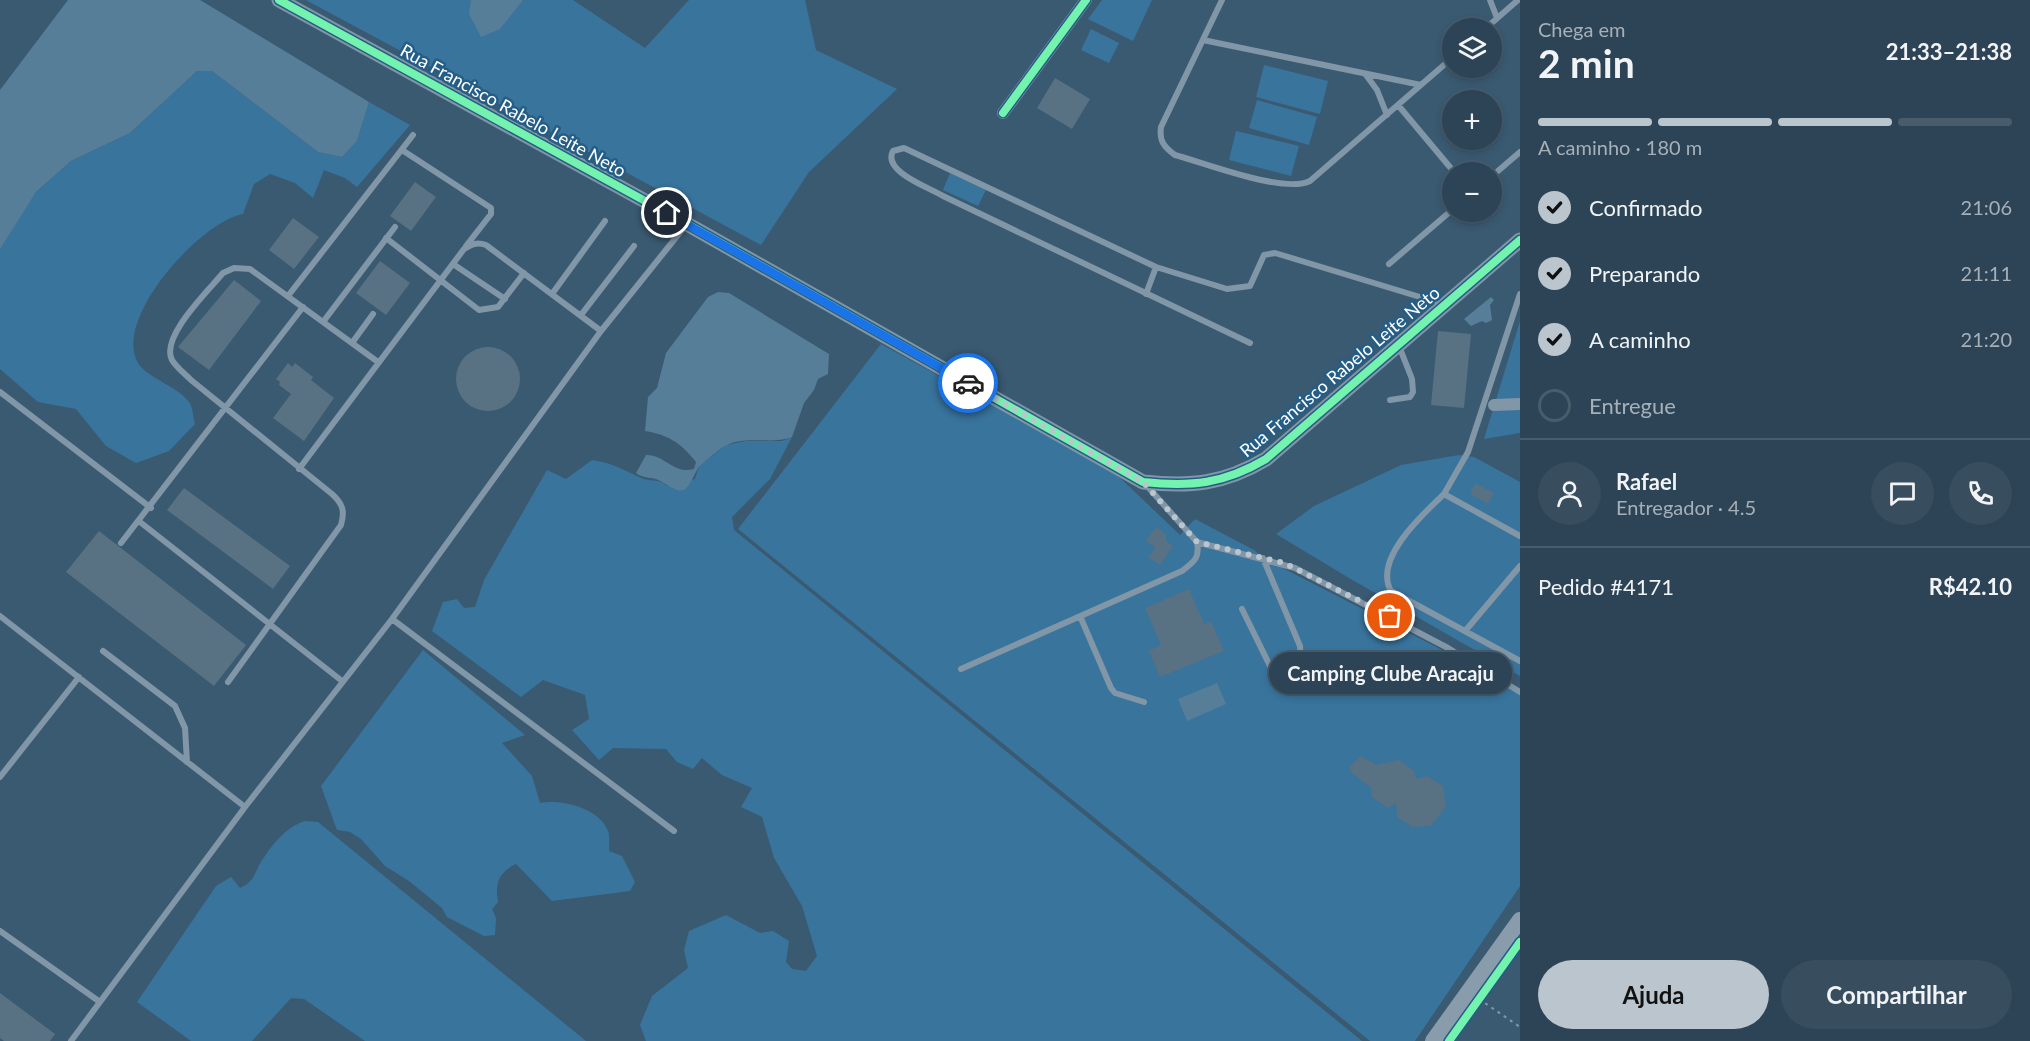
<!DOCTYPE html>
<html lang="pt">
<head>
<meta charset="utf-8">
<style>
	body { margin:0; font-family:Lato,sans-serif; background:#384e5f; color:#f1f3f6; height:100vh; display:flex; flex-direction:column; font-size:22px; white-space:nowrap }
	* { box-sizing:border-box; margin:0 }
	p { font-size:20px; color:#a6b0b9 }
	.icon { flex:none; width:33px; height:33px; fill:none; stroke:currentColor; stroke-width:2; stroke-linecap:round; stroke-linejoin:round }
	.map { position:relative; flex:1; overflow:hidden }
	.panel { display:flex; flex-direction:column; background:#2c4455; width:510px }
	.panel>* { flex:none }
	.fabs { position:absolute; left:1442px; top:18px; display:grid; gap:12px }
	.fabs a { display:grid; place-items:center; width:60px; height:60px; border-radius:50%; background:#2c4455; box-shadow:0 3px 9px #0003,0 0 0 2px #485c6c; font-size:30px }
	.pin { position:absolute; display:grid; place-items:center; width:51px; height:51px; color:#fff; margin:-26px; border:3px solid #fff; border-radius:50%; box-shadow:0 2px 6px #0007 }
	.courier { position:absolute; display:grid; place-items:center; width:60px; height:60px; margin:-30px; border:4px solid #1a73e8; border-radius:50%; background:#fff; color:#222; box-shadow:0 2px 8px #0007 }
	.bubble { position:absolute; height:42px; border-radius:21px; background:#2c4455; box-shadow:0 3px 9px #0003,0 0 0 2px #485c6c; font-size:20px; font-weight:700; line-height:42px; text-align:center }
	.headline em { font-style:normal; font-weight:700 }
	.headline div { display:flex; flex-direction:column-reverse }
	.headline { display:flex; align-items:center; justify-content:space-between; height:102px; padding:0 18px }
	h1 { font-size:39px; font-weight:700; line-height:45px }
	.bar { display:grid; grid-template-columns:repeat(4,1fr); gap:9px 6px; align-content:center; height:72px; padding:0 18px }
	.bar i { height:8px; border-radius:4px; background:#485c6c }
	.bar .current { background:#bac5cd }
	.bar p { grid-column:span 4 }
	.line { display:flex; align-items:center; gap:15px; padding:0 18px; border-top:2px solid #485c6c }
	.line div { flex:1 }
	.round { display:grid; place-items:center; flex:none; width:63px; height:63px; border-radius:32px; background:#384e5f }
	ol { padding:0 18px; list-style:none }
	li { display:flex; align-items:center; gap:18px; height:66px }
	li p { margin-inline-start:auto }
	li .icon { padding:6px; border-radius:50%; background:#bac5cd; color:#111; stroke-width:4 }
	li:last-child { color:#a6b0b9 }
	li i { width:33px; height:33px; border:3px solid #485c6c; border-radius:50% }
	.cta { display:flex; gap:12px; margin-top:auto; padding:12px 18px }
	.cta a { flex:1; height:69px; border-radius:36px; background:#bac5cd; color:#111; font-size:24px; font-weight:700; line-height:69px; text-align:center }
	.cta a+a { background:#384e5f; color:#f1f3f6 }
	main { display:flex; flex:1; min-height:0 }
	.map>svg:first-child { display:block }
</style>
</head>
<body>
<main>
<div class="map">
<svg width="1520" height="1041" viewBox="0 0 1520 1041">
	<rect width="100%" height="100%" fill="#3a5a71"/>
	<!-- green -->
	<path fill="#39749d" d="M306,0H573L645,48L689,0H805L816,50L897,89L809,172L761,245Z
		M1102,0H1152L1133,41L1088,19Z
		M1091,29L1119,43L1109,63L1081,50Z
		M1264,65L1328,81L1320,114L1256,97Z
		M197,71H212L318,152L342,157L357,141L369,102L410,125L357,187L345,178L324,170L313,198L295,183L270,174L254,184L243,214C201,221 112,319 138,363C147,378 179,387 189,402C193,407 193,418 195,424L169,451L136,463L106,446L76,409L38,402L0,369V249L14,225L36,192L71,161L130,133Z
		M1257,100L1317,117L1309,145L1249,128Z
		M1236,131L1299,146L1291,176L1229,160Z
		M950,173L986,190L978,206L943,190Z
		M1520,321V433L1484,439Z
		M881,344L1115,473L1180,535L1195,519L1254,550L1263,558L1520,690V886L1415,1041H1370L738,529Z
		M792,437L770,479L732,517L734,530L1362,1041H646L640,1025L652,996L688,968L684,950L689,931L726,915L760,933L773,931L789,941L786,962L792,969L806,971L817,956L802,906L774,858L762,817L741,807L752,788L722,775L702,758L693,769L677,762L666,749L613,748L599,760L572,730L589,719L585,695L543,680L521,697L432,631L443,602L457,599L464,608L475,607L484,580L547,470L566,479L592,460C617,464 624,471 644,479C653,482 659,478 667,486L695,479L699,466L726,445L746,441H782Z
		M1459,455L1474,457L1520,482V676L1349,578L1276,534L1314,506L1401,465Z
		M423,650L525,735L502,743L532,776L540,803C562,799 599,808 608,831C610,836 609,845 609,851L622,856L635,882L630,891L552,901L516,864C498,873 495,883 498,902L492,909L496,918L495,935L484,936L447,917L442,908L409,881L385,866L361,839L350,832L337,830L321,786Z
		M305,821L318,822L586,1041H365L304,999L291,998L252,1041H191L137,1002L216,886L231,877L240,888C257,880 253,873 263,859C273,843 288,826 305,821Z"/>
	<!-- water -->
	<path fill="#567e99" d="M68,0H200L369,102L357,141L342,157L318,152L212,71H197L130,133L71,161L36,192L0,249V90Z
		M471,0H523L500,29L481,37L469,14Z
		M718,292L729,293L829,354L828,374L818,379L814,390L804,403L792,437C771,445 746,435 727,445C723,446 699,466 698,468C686,490 687,498 662,482C654,476 645,480 636,473L646,455C664,454 674,475 694,469L696,462C681,443 669,435 645,431L648,397L657,388L666,353L708,297Z
		M1491,297L1494,300L1490,305L1492,320L1486,323L1482,321L1471,326L1464,319Z
		M1217,683L1226,704L1187,721L1178,699Z"/>
	<!-- building -->
	<path fill="#587183" d="M1055,78L1090,99L1072,129L1037,108Z
		M415,182L436,197L411,231L390,216Z
		M293,218L319,237L294,269L269,250Z
		M380,261L410,283L386,315L356,293Z
		M234,280L261,301L209,370L178,347Z
		M1438,331L1471,334L1464,408L1431,405Z
		M456 379a32 32 0 1 1 64 0a32 32 0 1 1-64 0Z
		M288,363L292,367L295,363L313,377L311,380L334,398L304,441L273,418L291,394L279,385L280,382L276,379Z
		M1475,483L1494,493L1488,504L1470,494Z
		M184,488L290,566L273,589L167,510Z
		M1156,527L1166,534V541L1173,546L1160,565L1149,558L1155,547L1146,541Z
		M99,531L246,645L214,686L66,572Z
		M1189,589L1204,624L1211,621L1224,651L1160,677L1149,651L1161,645L1145,608Z
		M1361,756L1376,765L1399,760L1414,771L1416,779L1427,776L1443,786L1446,806L1431,826L1412,827L1397,817L1396,803L1388,808L1372,797L1371,788L1351,772L1349,767Z
		M0,993L55,1034L50,1041H4L0,1038Z"/>
	<g fill="none" stroke-linecap="round" stroke-linejoin="round">
		<!-- path -->
		<path stroke="#8196a6" stroke-width="2" stroke-dasharray="3 4.5" stroke-linecap="butt" d="M1479,999L1520,1027"/>
		<!-- service -->
		<path stroke="#8196a6" stroke-width="6" d="M1222,0L1161,127C1159,141 1164,147 1175,155C1205,163 1284,194 1310,181L1452,58
			M1490,0L1497,18
			M1486,28L1518,0
			M1203,40L1421,85
			M1366,75L1377,90L1387,115
			M1398,105L1454,172
			M402,150L491,208V214L466,246
			M1491,177L1520,152
			M386,238L479,310L498,307L524,273
			M453,264L505,299
			M1389,264L1452,210
			M552,294L605,221
			M1146,294L1156,267
			M1520,294L1468,452L1444,494L1520,536
			M288,296L413,135
			M581,315L634,246
			M323,322L395,227
			M352,343L373,314
			M1250,343L943,196C928,187 882,171 893,151L904,148L1156,267L1227,289L1250,286L1264,255L1275,253L1443,304
			M0,392L151,508
			M1390,400L1410,397L1413,392L1412,379L1399,346
			M299,469L464,249C472,244 477,242 486,245L601,331
			M1444,494C1422,515 1373,559 1391,591L1520,661
			M140,522L342,681
			M1197,542L1295,568L1448,648L1520,692
			M121,543L303,307
			M1242,609L1270,666C1284,670 1302,664 1300,646L1263,558
			M0,616L245,807
			M1080,616L1111,688L1115,693L1144,702
			M392,619L674,831
			M1466,630L1520,566
			M103,651L175,706L185,728L187,762
			M961,669L1182,571C1194,562 1200,558 1197,542L1147,486
			M228,682L341,525C345,511 343,504 332,494L191,380C185,374 176,367 172,360C160,337 208,291 223,273L234,268L250,269L378,362
			M0,777L79,677
			M0,931L100,1002
			M71,1041L245,807L392,619L601,331L686,225"/>
		<!-- minor -->
		<path stroke="#8196a6" stroke-width="12" d="M1003,113L1086,0
			M1494,405L1520,404"/>
		<!-- tertiary -->
		<path stroke="#8196a6" stroke-width="15" d="M279,0L687,224L1143,482C1191,487 1224,484 1266,459L1520,240"/>
		<!-- secondary -->
		<path stroke="#899cab" stroke-width="16" d="M1433,1041L1520,920"/>
		<!-- cycleway casing -->
		<g stroke="#245e87" stroke-width="11">
			<path id="cycleway" d="M279,0L687,224L1143,482C1191,487 1224,484 1266,459L1520,240
				M1003,113L1086,0
				M1449,1041L1520,942"/>
		</g>
		<!-- cycleway -->
		<use href="#cycleway" stroke="#73f3ae" stroke-width="8"/>
	</g>
	<g fill="none" stroke-linecap="round" stroke-linejoin="round">
		<!-- done -->
		<path stroke="#bac5cd" stroke-width="6" stroke-dasharray="0 10.8" d="M968,383L1143,482L1197,542L1284,563L1390,616"/>
		<!-- route -->
		<path stroke="#1a73e8" stroke-width="8" d="M667,213L968,383"/>
	</g>
	<g text-anchor="middle" stroke-width="5" stroke-linejoin="round" paint-order="stroke">
		<!-- street labels -->
		<g font-size="18" fill="#fff" stroke="#245e87">
			<text transform="translate(513 111) rotate(29)" y="6">Rua Francisco Rabelo Leite Neto</text>
			<text transform="translate(1340 372) rotate(-40)" y="6">Rua Francisco Rabelo Leite Neto</text>
		</g>
	</g>
</svg>
<div class="fabs">
<a><svg class="icon" aria-label="layers" viewBox="0 0 24 24"><path d="M12 4l9 5-9 5-9-5zM3 14l9 5 9-5"/></svg></a>
<a>+</a>
<a>−</a>
</div>
<div class="pin" style="left:1390px;top:616px;background:#ea580c"><svg class="icon" aria-label="bag" viewBox="0 0 24 24"><path d="M5 8h14l-1 12H6zM9 8a3 3 0 0 1 6 0"/></svg></div>
<div class="pin" style="left:667px;top:213px;background:#1f2937"><svg class="icon" aria-label="home" viewBox="0 0 24 24"><path d="M3 11l9-7 9 7M6 9v11h12V9"/></svg></div>
<div class="courier" style="left:968px;top:383px"><svg class="icon" aria-label="car" viewBox="0 0 24 24"><path d="M5 17H2v-5l4-1 3-4h7l3 4 3 1v5h-3M9 17h6M6 11h13"/><circle cx="7" cy="17" r="2"/><circle cx="17" cy="17" r="2"/></svg></div>
<div class="bubble" style="left:1269px;top:652px;width:243px">Camping Clube Aracaju</div>
</div>
<section class="panel">
<div class="headline"><div><h1>2 min</h1><p>Chega em</p></div><em>21:33–21:38</em></div>
<div class="bar"><i class="current"></i><i class="current"></i><i class="current"></i><i></i><p>A caminho · 180 m</p></div>
<ol>
<li><svg class="icon" aria-label="check" viewBox="0 0 24 24"><path d="M5 12l5 5 9-10"/></svg>Confirmado<p>21:06</p></li>
<li><svg class="icon" aria-label="check" viewBox="0 0 24 24"><path d="M5 12l5 5 9-10"/></svg>Preparando<p>21:11</p></li>
<li><svg class="icon" aria-label="check" viewBox="0 0 24 24"><path d="M5 12l5 5 9-10"/></svg>A caminho<p>21:20</p></li>
<li><i></i>Entregue</li>
</ol>
<div class="line" style="height:108px"><a class="round"><svg class="icon" aria-label="person" viewBox="0 0 24 24"><circle cx="12" cy="8" r="4"/><path d="M4 21q1-7 8-7t8 7"/></svg></a><div><b>Rafael</b><p>Entregador · 4.5</p></div><a class="round"><svg class="icon" aria-label="chat" viewBox="0 0 24 24"><path d="M4 5h16v11H9l-5 4z"/></svg></a><a class="round"><svg class="icon" aria-label="phone" viewBox="0 0 24 24"><path d="M5 4h4l2 5-3 2q2 4 5 5l2-3 5 2v4C11 20 4 13 5 4z"/></svg></a></div>
<div class="line" style="height:78px"><div>Pedido #4171</div><b>R$42.10</b></div>
<div class="cta"><a>Ajuda</a><a>Compartilhar</a></div>
</section>
</main>
</body>
</html>
